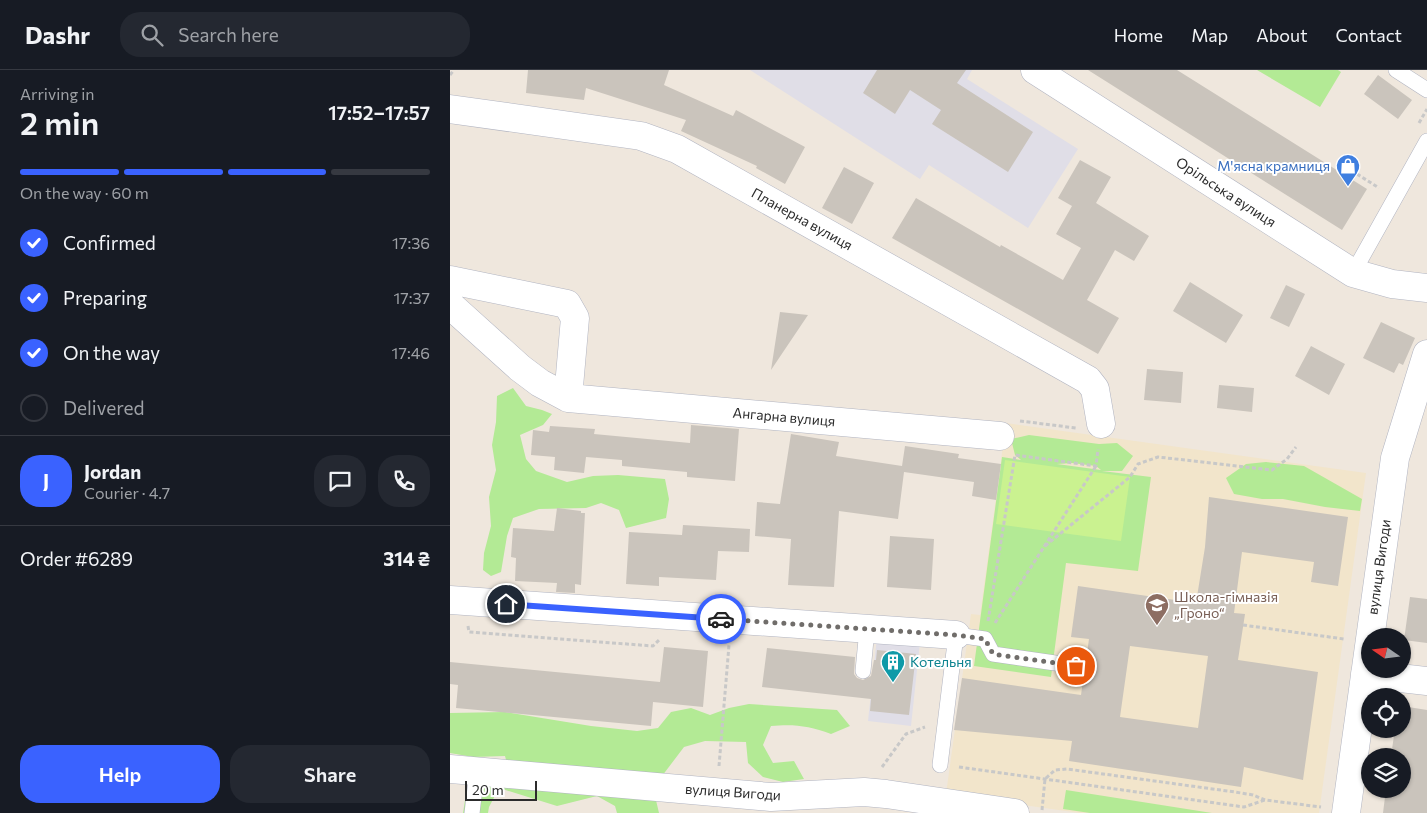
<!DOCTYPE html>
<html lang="en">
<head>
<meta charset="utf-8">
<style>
	body { margin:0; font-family:Commissioner,sans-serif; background:#242831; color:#f1f3f6; height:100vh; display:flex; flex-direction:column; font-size:19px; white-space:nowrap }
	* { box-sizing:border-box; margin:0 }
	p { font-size:16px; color:#9ea1a6 }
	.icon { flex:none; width:28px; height:28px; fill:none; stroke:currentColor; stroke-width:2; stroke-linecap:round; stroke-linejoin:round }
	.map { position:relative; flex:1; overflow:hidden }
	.side { display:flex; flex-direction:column; background:#171b24; width:450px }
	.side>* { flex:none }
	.needle { width:32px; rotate:284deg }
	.fabs { position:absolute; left:911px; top:558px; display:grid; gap:10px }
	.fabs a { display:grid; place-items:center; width:50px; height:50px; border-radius:50%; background:#171b24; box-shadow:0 1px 4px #0004; font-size:25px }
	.scale { position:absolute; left:15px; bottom:12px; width:72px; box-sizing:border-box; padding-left:5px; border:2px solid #2c2c2c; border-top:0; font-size:14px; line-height:18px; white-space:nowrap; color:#2c2c2c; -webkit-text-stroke:4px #fff; paint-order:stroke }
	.pin { position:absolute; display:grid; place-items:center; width:42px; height:42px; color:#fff; margin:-21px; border:2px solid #fff; border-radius:50%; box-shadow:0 1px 5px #0007 }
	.courier { position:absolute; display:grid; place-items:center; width:50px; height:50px; margin:-25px; border:4px solid #3a62ff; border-radius:50%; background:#fff; color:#222; box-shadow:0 1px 6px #0007 }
	.head em { font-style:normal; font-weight:600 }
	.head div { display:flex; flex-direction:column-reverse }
	.head { display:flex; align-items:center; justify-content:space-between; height:85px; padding:0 20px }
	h1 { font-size:32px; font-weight:600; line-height:38px }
	.bar { display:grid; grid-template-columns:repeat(4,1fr); gap:8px 5px; align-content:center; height:60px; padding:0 20px }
	.bar i { height:6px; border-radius:4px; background:#363941 }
	.bar .on { background:#3a62ff }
	.bar p { grid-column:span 4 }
	.line { display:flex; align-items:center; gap:12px; padding:0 20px; border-top:1px solid #363941 }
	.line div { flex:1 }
	.round { display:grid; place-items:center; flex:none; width:52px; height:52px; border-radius:20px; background:#242831 }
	ol { padding:0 20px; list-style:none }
	li { display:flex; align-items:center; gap:15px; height:55px }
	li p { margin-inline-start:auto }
	li .icon { padding:5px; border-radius:50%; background:#3a62ff; color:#fff; stroke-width:4 }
	li:last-child { color:#9ea1a6 }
	li i { width:28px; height:28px; border:2px solid #363941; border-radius:50% }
	.button { display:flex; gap:10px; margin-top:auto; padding:10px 20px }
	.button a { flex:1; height:58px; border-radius:20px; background:#3a62ff; color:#fff; font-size:20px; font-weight:600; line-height:58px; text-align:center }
	.button a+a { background:#242831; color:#f1f3f6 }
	header { display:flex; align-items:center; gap:30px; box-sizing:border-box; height:70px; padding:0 25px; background:#171b24; border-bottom:1px solid #363941 }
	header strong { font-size:24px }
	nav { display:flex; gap:28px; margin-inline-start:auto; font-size:18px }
	.search { width:350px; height:45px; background:#242831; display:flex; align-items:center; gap:12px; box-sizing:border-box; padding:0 18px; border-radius:20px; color:#9ea1a6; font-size:19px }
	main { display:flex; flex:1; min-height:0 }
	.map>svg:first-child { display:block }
</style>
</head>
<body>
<header>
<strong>Dashr</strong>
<div class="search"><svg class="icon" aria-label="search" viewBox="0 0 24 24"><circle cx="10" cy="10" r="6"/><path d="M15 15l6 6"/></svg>Search here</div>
<nav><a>Home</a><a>Map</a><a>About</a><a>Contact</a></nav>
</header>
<main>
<section class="side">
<div class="head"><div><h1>2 min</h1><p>Arriving in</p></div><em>17:52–17:57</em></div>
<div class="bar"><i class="on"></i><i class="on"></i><i class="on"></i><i></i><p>On the way · 60 m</p></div>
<ol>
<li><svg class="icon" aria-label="check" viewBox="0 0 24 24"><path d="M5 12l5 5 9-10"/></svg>Confirmed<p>17:36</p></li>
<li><svg class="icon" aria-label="check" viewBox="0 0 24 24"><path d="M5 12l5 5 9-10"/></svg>Preparing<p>17:37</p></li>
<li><svg class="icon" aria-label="check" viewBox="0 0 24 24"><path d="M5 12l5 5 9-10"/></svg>On the way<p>17:46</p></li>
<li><i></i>Delivered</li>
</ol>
<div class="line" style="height:90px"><b class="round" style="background:#3a62ff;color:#fff">J</b><div><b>Jordan</b><p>Courier · 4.7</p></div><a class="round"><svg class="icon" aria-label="chat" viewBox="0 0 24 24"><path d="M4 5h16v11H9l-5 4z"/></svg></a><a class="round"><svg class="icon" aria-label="phone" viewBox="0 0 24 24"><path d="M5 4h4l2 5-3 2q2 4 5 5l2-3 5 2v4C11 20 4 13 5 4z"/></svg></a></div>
<div class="line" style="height:65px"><div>Order #6289</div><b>314 ₴</b></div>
<div class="button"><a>Help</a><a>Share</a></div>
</section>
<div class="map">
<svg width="977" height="743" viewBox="0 0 977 743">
	<rect width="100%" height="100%" fill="#efe7dd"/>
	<!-- industrial -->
	<path fill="#e0dee7" d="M300,0H522L517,9L628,79L578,158L479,95L470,109Z
		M427,567L470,572L461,656L418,651Z"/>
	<!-- education -->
	<path fill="#f2e5cb" d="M556,353L916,403L869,743H630L496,724L521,544L530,545Z"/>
	<!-- green -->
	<path fill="#b3ea95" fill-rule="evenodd" d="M807,0H888L891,2L870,37Z
		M63,318L76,336L92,340L102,344L93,355L70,365L76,389L86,401L117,412L143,406L168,405L215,409L219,429L216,448L176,458L169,440L151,433L136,438L89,439L63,448L57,466L51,502L41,506L33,500L34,483L41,456L39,427L46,400L42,375L46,352L47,326Z
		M579,365L649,374L667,373L683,386L672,401H652L701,407L688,501L616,493L601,607L524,596L552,387L571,390L565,385L561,369ZM622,393L646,396L651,400L607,394Z
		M816,392L854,396L912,429L910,441L875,437L833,429H812L784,424L776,408L796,394Z
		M299,634L387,640L400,656L381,664C359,656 345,654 321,656L313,675L323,693L344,691L354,709L333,712L313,707L298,693L296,672L255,671L234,677L209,710L205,726L209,743H167L165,736L147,726L107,736L49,718L39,737L38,743H13L15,730L31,715L59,701L55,686L23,687L0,683V643L55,642L141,656L187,661L208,658L221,642L241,638L260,645L279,638Z
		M616,720L762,743H640L613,739Z"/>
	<!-- pitch -->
	<path fill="#caf290" d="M555,390L680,407L671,471L546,454Z"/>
	<!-- building -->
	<path fill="#cac4bc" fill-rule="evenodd" d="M78,0H219L214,15L283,46L286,40L355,77L335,114L306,98L307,96L231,61L236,50L136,18L134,30L76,23Z
		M427,0H516L507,13L583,62L558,102L482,54L491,40L460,20L445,44L413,23Z
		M638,0H727L917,119L892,160Z
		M928,5L962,30L948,49L914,24Z
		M630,90L661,107L646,133L699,166L684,191L665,180L637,230L669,248L648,284L442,168L466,128L550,177L551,175L613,210L631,178L606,164L622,136L608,128Z
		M394,97L424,113L402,154L372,138Z
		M740,212L793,245L776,273L723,241Z
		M836,215L855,224L839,257L820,248Z
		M330,242L358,245L321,300Z
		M931,252L965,268L953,295L949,293L944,303L913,288Z
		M861,276L895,294L879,325L845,306Z
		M697,299L733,302L731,333L694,330Z
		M769,315L804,318L802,342L767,338Z
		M241,355L289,359L285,411L237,407V402L172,396V390L136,387L134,403L104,400L105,387L81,385L83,360L99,362L100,356L145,359L144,364L240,373Z
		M341,364L389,372L386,386L452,396L455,376L509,384L508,388L551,394L546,430L522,426L524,412L454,402L448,449L389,441L384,517L338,515L341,469L305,466L307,432L330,434Z
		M759,427L898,447L888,516L861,512L864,492L792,482L784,543L795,544L788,590L868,602L853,710L794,697L791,717L619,691L622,671L504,660L512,608L631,625L639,569L621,567L628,516L746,533L755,477ZM680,576L758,586L748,658L670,647Z
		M107,438L131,441V443H135L131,515L125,514V523L106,522L107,513L65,511L66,488L61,487L63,458L104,461Z
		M233,455L300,459L299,482L268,481L266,510L209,507V516L176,514L179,462L232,465Z
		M440,466L484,469L481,520L437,517Z
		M960,527L977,529V573L954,570Z
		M214,577L258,581L253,637L203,632L201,656L6,638L8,615L0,614V592L210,612Z
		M317,578L405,587L404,604L407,608L413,610L421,606L424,590H426L427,580L466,584L459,645L420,641L421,629L312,617Z
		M952,636L977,640V743H933L936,719H952V686H941L945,659H952Z"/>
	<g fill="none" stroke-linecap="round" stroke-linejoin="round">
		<!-- lane casing -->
		<g stroke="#b1b4c1" stroke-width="16">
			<path id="lane" d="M946,0L977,20
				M903,203L977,71
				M413,601L417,559
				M490,695L506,565L535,569L543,584L626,596
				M22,743L27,702"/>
		</g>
		<!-- street casing -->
		<g stroke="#b1b4c1" stroke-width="29">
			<path id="street" d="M585,0L903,203L942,214L977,218
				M0,39L191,66L227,79L638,310L645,319L651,354
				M0,210L117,234L125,248L118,328
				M0,235L70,298L90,313L118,328L550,366
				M0,530L506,565
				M915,604L977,611
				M0,699L321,727L414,722L436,724L565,743
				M896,743L945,388L977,284"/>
		</g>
		<!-- path -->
		<path stroke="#c8c8c8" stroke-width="3" stroke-dasharray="4 2.5" stroke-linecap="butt" d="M0,5L4,0
			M969,53L977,39
			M896,97L929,118
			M570,351L626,358
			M595,476L680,407L688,394L708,387L822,400L837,389L846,377
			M538,551L565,385L646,396L648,379
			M545,553L646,396
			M793,555L894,569
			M18,556L19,562L203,576L209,570
			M269,696L279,575
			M432,697L456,664L475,657
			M509,697L794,737L815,730
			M592,740L595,709L605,700L617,699L785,722L803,725L815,730L871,737"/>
		<!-- lane -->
		<use href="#lane" stroke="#fff" stroke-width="15"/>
		<!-- street -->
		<use href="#street" stroke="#fff" stroke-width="28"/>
	</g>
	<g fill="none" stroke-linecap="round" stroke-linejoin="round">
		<!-- done -->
		<path stroke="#706d6a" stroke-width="5" stroke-dasharray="0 9" d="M271,549L506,565L535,569L543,584L626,596"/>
		<!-- route -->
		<path stroke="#3a62ff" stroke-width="6" d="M56,534L271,549"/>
	</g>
	<!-- icons -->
	<defs>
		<g id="shop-pin" transform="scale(1.25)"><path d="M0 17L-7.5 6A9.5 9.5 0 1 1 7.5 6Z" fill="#3f7fe0" stroke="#fff"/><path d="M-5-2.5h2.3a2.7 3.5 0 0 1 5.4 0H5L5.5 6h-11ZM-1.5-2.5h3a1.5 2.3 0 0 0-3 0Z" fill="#fff"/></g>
		<g id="school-pin" transform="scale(1.25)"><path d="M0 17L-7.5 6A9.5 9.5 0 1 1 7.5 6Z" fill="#8d6e63" stroke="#fff"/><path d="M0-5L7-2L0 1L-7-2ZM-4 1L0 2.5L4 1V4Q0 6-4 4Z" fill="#fff"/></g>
		<g id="building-pin" transform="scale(1.25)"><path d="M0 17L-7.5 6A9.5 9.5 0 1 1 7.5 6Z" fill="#0f9aa8" stroke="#fff"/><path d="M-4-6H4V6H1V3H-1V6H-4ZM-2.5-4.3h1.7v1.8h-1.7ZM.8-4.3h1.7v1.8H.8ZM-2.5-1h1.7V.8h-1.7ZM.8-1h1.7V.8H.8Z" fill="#fff"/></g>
	</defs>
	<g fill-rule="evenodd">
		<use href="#shop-pin" x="898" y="96"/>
		<use href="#school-pin" x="707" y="535"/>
		<use href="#building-pin" x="443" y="592"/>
	</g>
	<g text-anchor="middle" stroke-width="4" stroke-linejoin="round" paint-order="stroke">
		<!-- shop labels -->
		<g font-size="14" fill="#366cbe" stroke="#fff" text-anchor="end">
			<text x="880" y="101">М'ясна крамниця</text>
		</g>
		<!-- street labels -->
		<g font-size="14" fill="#2c2c2c" stroke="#fff">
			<text transform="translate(776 122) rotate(33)" y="5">Орільська вулиця</text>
			<text transform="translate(352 149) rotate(29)" y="5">Планерна вулиця</text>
			<text transform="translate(334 347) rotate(5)" y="5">Ангарна вулиця</text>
			<text transform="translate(929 497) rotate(-82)" y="5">вулиця Вигоди</text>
			<text transform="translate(283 722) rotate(4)" y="5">вулиця Вигоди</text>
		</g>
		<!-- education labels -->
		<g font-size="14" fill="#785e54" stroke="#fff" text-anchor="start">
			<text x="724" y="532">Школа-гімназія<tspan x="724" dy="16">„Гроно“</tspan></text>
		</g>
		<!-- culture labels -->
		<g font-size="14" fill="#0d838f" stroke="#fff" text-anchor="start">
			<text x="460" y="597">Котельня</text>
		</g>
	</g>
</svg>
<div class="fabs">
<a><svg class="needle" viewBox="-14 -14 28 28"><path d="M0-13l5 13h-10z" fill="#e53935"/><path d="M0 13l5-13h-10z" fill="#9ea1a6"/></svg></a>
<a><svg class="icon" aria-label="locate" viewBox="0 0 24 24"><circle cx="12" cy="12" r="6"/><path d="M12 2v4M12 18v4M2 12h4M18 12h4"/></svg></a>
<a><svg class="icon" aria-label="layers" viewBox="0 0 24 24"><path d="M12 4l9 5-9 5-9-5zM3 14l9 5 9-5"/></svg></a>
</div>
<div class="scale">20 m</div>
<div class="pin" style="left:626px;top:596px;background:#ea580c"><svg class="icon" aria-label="bag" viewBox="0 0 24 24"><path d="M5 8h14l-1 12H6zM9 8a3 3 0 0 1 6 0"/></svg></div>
<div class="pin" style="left:56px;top:534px;background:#1f2937"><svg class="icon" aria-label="home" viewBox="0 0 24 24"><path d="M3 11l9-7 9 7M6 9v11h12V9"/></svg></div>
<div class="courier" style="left:271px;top:549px"><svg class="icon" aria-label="car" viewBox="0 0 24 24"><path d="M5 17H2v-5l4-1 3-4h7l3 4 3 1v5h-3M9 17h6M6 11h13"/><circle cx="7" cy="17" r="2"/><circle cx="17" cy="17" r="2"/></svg></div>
</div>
</main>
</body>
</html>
